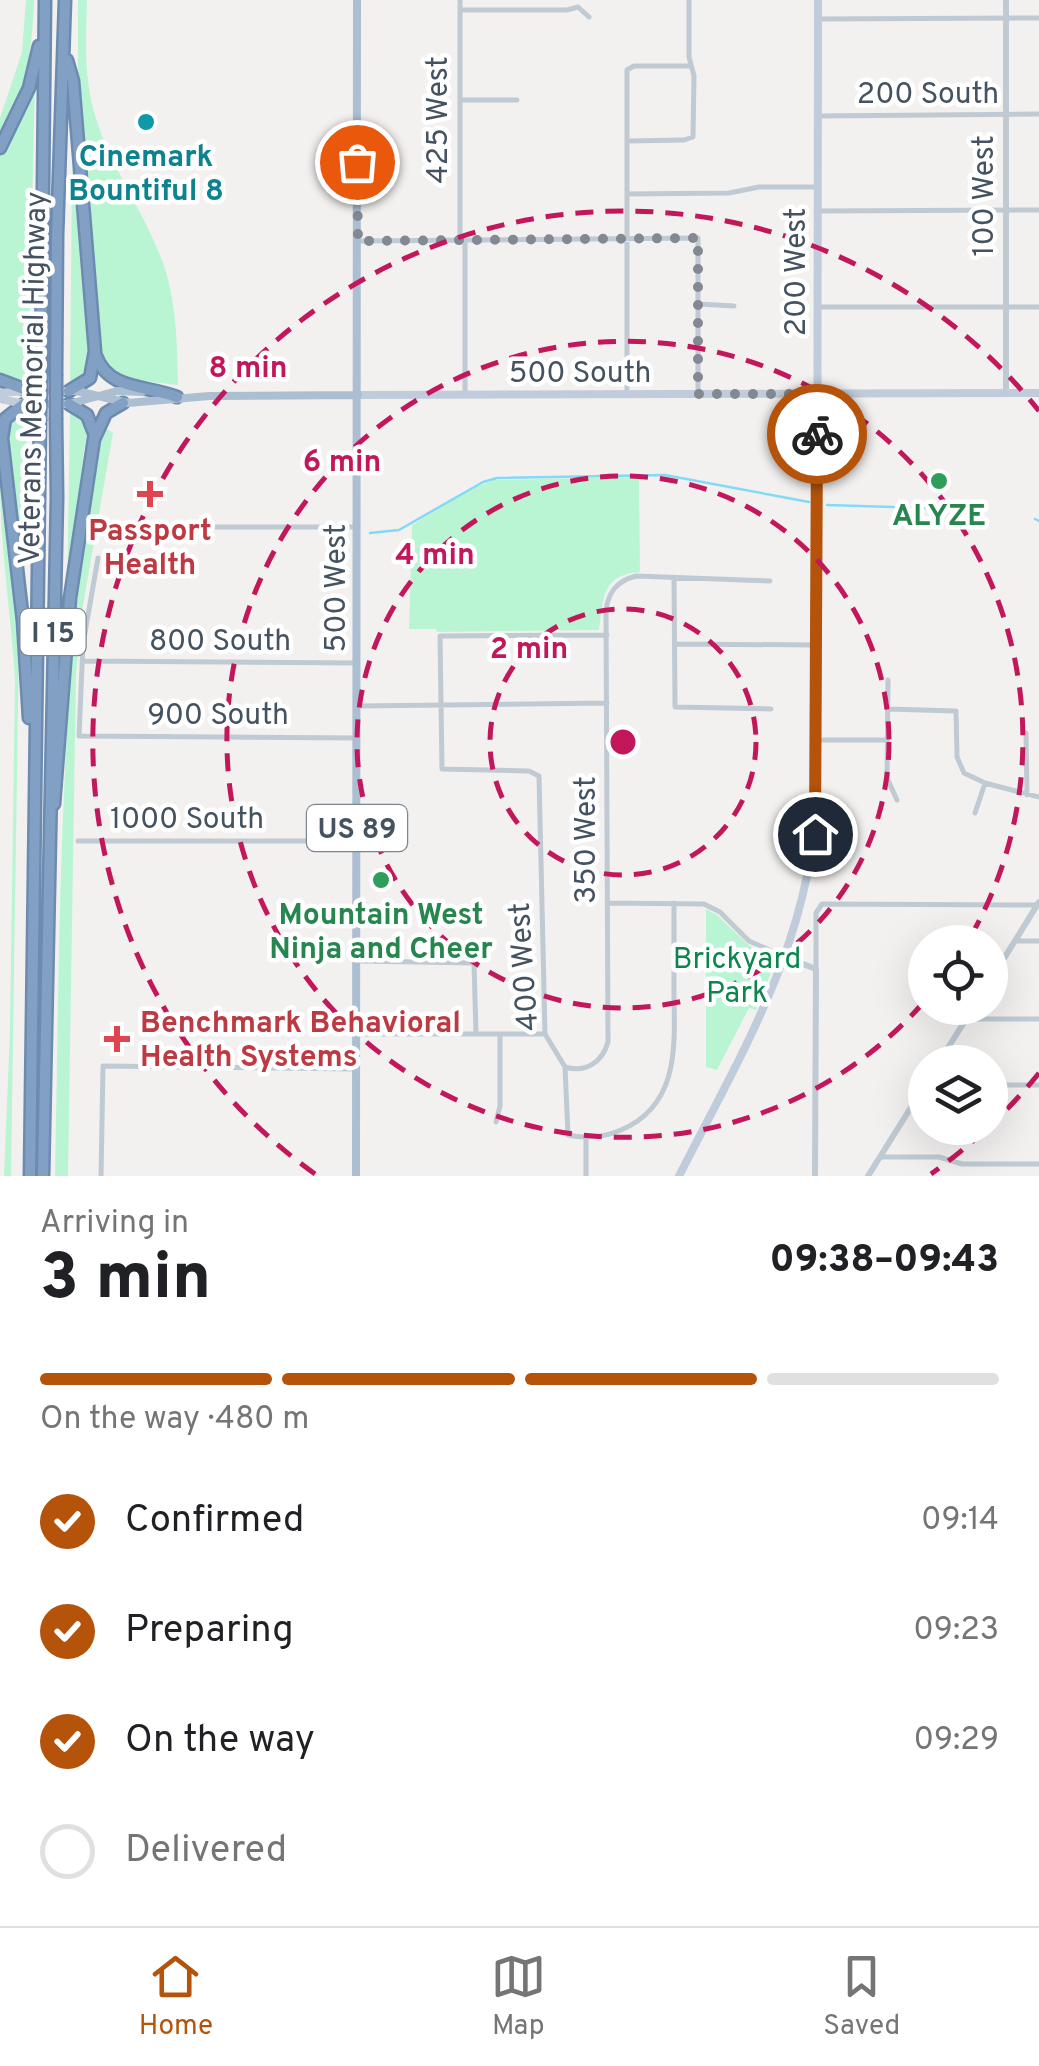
<!DOCTYPE html>
<html lang="en">
<head>
<meta charset="utf-8">
<style>
	body { margin:0; font-family:Overpass,sans-serif; background:#f6f6f6; color:#202124; height:100vh; display:flex; flex-direction:column; font-size:38px; white-space:nowrap }
	* { box-sizing:border-box; margin:0 }
	p { font-size:32px; color:#757577 }
	.icon { flex:none; width:55px; height:55px; fill:none; stroke:currentColor; stroke-width:2; stroke-linecap:round; stroke-linejoin:round }
	.map { position:relative; height:1176px; overflow:hidden }
	.panel { display:flex; flex-direction:column; background:#fff; flex:1 }
	.panel>* { flex:none }
	.buttons { position:absolute; left:908px; top:925px; display:grid; gap:20px }
	.buttons a { display:grid; place-items:center; width:100px; height:100px; border-radius:50%; background:#fff; box-shadow:0 10px 40px #0002; font-size:50px }
	.pin { position:absolute; display:grid; place-items:center; width:85px; height:85px; color:#fff; margin:-42px; border:5px solid #fff; border-radius:50%; box-shadow:0 2px 10px #0007 }
	.courier { position:absolute; display:grid; place-items:center; width:100px; height:100px; margin:-50px; border:8px solid #b45309; border-radius:50%; background:#fff; color:#222; box-shadow:0 2px 12px #0007 }
	.overview em { font-style:normal; font-weight:800 }
	.overview div { display:flex; flex-direction:column-reverse }
	.overview { display:flex; align-items:center; justify-content:space-between; height:170px; padding:0 40px }
	h1 { font-size:65px; font-weight:800; line-height:75px }
	.bar { display:grid; grid-template-columns:repeat(4,1fr); gap:15px 10px; align-content:center; height:120px; padding:0 40px }
	.bar i { height:12px; border-radius:8px; background:#e0e0e0 }
	.bar .selected { background:#b45309 }
	.bar p { grid-column:span 4 }
	ol { padding:0 40px; list-style:none }
	li { display:flex; align-items:center; gap:30px; height:110px }
	li p { margin-inline-start:auto }
	li .icon { padding:10px; border-radius:50%; background:#b45309; color:#fff; stroke-width:4 }
	li:last-child { color:#757577 }
	li i { width:55px; height:55px; border:5px solid #e0e0e0; border-radius:50% }
	.dock { display:flex; justify-content:space-around; align-items:center; height:140px; border-top:2px solid #e0e0e0; background:#fff; font-size:28px; color:#757577 }
	.dock a { display:grid; justify-items:center; gap:5px }
	.dock .selected { color:#b45309 }
	.map>svg:first-child { display:block }
</style>
</head>
<body>
<div class="map">
<svg width="1039" height="1176" viewBox="0 0 1039 1176">
	<rect width="100%" height="100%" fill="#f3f0f0"/>
	<!-- green -->
	<path fill="#baf5d3" d="M26,0H34C32,59 25,87 0,140V118L22,52Z
		M78,0H87C86,36 84,73 93,108C107,163 144,210 163,263C177,303 177,344 178,385L117,378L99,356L90,243L91,207L78,130Z
		M35,80L28,385L0,377V152Z
		M72,165L90,362L84,380L70,385Z
		M21,410H27L24,587L5,424Z
		M70,411C90,420 89,430 84,450L67,597Z
		M100,425L113,433L82,611L76,674L68,1176H55C60,925 58,673 100,425Z
		M639,477L640,572C600,575 604,600 599,630L437,632L436,629H409L412,525L473,488L494,480Z
		M0,480L19,642L11,1176H4L10,1030L15,680C11,613 0,547 0,480Z
		M706,909L717,915L751,947L776,960L756,1010L749,1008L717,1070L706,1067Z"/>
	<g fill="none" stroke-linecap="round" stroke-linejoin="round">
		<!-- stream -->
		<path stroke="#82daf7" stroke-width="2.5" d="M827,505L957,509
			M1035,519L1039,521
			M370,533L399,530L483,482L497,478L665,475L809,502"/>
		<!-- motorway casing -->
		<g stroke="#6d8bb0" stroke-width="15">
			<path id="motorway" d="M67,60L73,81L95,351L90,378L69,391
				M0,148L29,88L39,46
				M96,356C109,391 147,385 177,397
				M41,373L45,0
				M56,374L57,235L65,0
				M0,380L29,391
				M24,404L5,419L2,438L23,621L29,718
				M69,404L87,415L94,433
				M54,804L70,598L94,439L106,413L123,403
				M30,1176L40,421
				M43,1176L57,498L56,420"/>
		</g>
		<!-- minor -->
		<path stroke="#bfcad3" stroke-width="5" d="M460,0V240
			M460,10H567L578,7L589,17
			M818,19L1039,18
			M460,100H517
			M818,116L1039,114
			M627,141L684,140L693,137L694,76L689,57V0
			M627,194L729,193L759,187H818
			M818,211L1039,210
			M465,240V395
			M358,241L698,238V394
			M698,304L734,306
			M817,307H1039
			M627,394V70L634,66H691
			M170,527H357
			M98,558L83,644L79,736L357,738
			M674,578L675,707L771,709
			M607,635L440,636L442,769L529,771L539,776L545,1034L565,1067L568,1135C585,1139 605,1137 621,1130C678,1106 675,1049 674,996C674,965 674,934 674,903
			M675,644L817,645
			M82,661L357,663
			M888,680L887,778L897,800
			M357,706L607,703
			M887,709L956,711L957,757L964,773L985,783L1039,797
			M1026,733L1027,795
			M817,740H887
			M975,813L985,783
			M78,841H357
			M607,903L704,904L720,912L749,941L783,956
			M1015,941H1039
			M357,961L474,963L476,1034
			M816,969V913L822,904L1038,905
			M967,1019H1039
			M357,1034H545
			M565,1067C585,1073 602,1063 608,1042L606,611C608,592 617,581 636,576L770,581
			M990,1085H1039
			M496,1122L500,1106V1034
			M586,1137V1176
			M881,1157H939L962,1164H1039
			M101,1176L103,1066L355,1069"/>
		<!-- tertiary -->
		<path stroke="#bfcad3" stroke-width="6" d="M1006,393V0
			M785,957L816,969L815,1176
			M990,981L1039,902
			M939,1062L973,1008
			M868,1176L925,1085"/>
		<!-- secondary -->
		<path stroke="#c0ccdb" stroke-width="8" d="M0,393L25,391
			M358,395L1039,393
			M0,399L24,404
			M679,1176C744,1048 814,936 817,788L818,0"/>
		<!-- primary -->
		<path stroke="#acbed2" stroke-width="8" d="M38,391H77L128,403L209,396L358,395
			M24,404H69L117,391L142,392
			M356,1176L357,0"/>
		<!-- motorway -->
		<use href="#motorway" stroke="#82a0c4" stroke-width="10"/>
		<!-- motorway-bridge casing -->
		<g stroke="#6d8bb0" stroke-width="15" stroke-linecap="butt">
			<path id="motorway-bridge" d="M56,420V374
				M40,421L41,373"/>
		</g>
		<!-- motorway-bridge -->
		<use href="#motorway-bridge" stroke="#82a0c4" stroke-width="10"/>
	</g>
	<g fill="none" stroke-linecap="round" stroke-linejoin="round">
		<!-- done -->
		<path stroke="#828992" stroke-width="10" stroke-dasharray="0 18" d="M357,162L358,241L698,238V394H817V434"/>
		<!-- route -->
		<path stroke="#b45309" stroke-width="12" d="M815,834L817,434"/>
	</g>
	<!-- distance rings -->
	<g fill="none" stroke="#c2185b" stroke-width="5" stroke-dasharray="18 12">
		<circle cx="623" cy="742" r="133"/>
		<circle cx="623" cy="742" r="266"/>
		<path d="M923 1003A398 398 0 1 1 968 941"/>
		<path d="M1039 1073A531 531 0 0 1 992 1124M985 1130A531 531 0 0 1 931 1174M315 1174A531 531 0 1 1 1039 411"/>
	</g>
	<!-- markers -->
	<circle fill="#0f9aa8" stroke="#fff" stroke-width="4" cx="146" cy="122" r="10"/>
	<g fill="#2e9e5b" stroke="#fff" stroke-width="4">
		<circle cx="939" cy="481" r="10"/>
		<circle cx="381" cy="880" r="10"/>
	</g>
	<g fill="#e0444e" stroke="#fff" stroke-width="4">
		<path d="M145 479h10v10h10v10h-10v10h-10v-10h-10v-10h10z"/>
		<path d="M112 1024h10v10h10v10h-10v10h-10v-10h-10v-10h10z"/>
	</g>
	<g text-anchor="middle" stroke-width="9" stroke-linejoin="round" paint-order="stroke">
		<!-- shield labels -->
		<g fill="#fff" stroke="#7d8690" stroke-width="2.5">
			<rect x="20.5" y="609" width="65" height="46" rx="8"/>
			<rect x="307" y="805" width="100" height="46" rx="8"/>
		</g>
		<g font-size="28" font-weight="bold" fill="#455260">
			<text x="53" y="642">I 15</text>
			<text x="357" y="838">US 89</text>
		</g>
		<!-- street labels -->
		<g font-size="30" fill="#455260" stroke="#fff">
			<text x="928" y="103">200 South</text>
			<text transform="translate(437 120) rotate(-90)" y="10">425 West</text>
			<text transform="translate(983 196) rotate(-90)" y="10">100 West</text>
			<text transform="translate(795 272) rotate(-90)" y="10">200 West</text>
			<text x="580" y="382">500 South</text>
			<text transform="translate(32 378) rotate(-89)" y="10">Veterans Memorial Highway</text>
			<text transform="translate(335 588) rotate(-90)" y="10">500 West</text>
			<text x="220" y="650">800 South</text>
			<text x="218" y="724">900 South</text>
			<text x="187" y="828">1000 South</text>
			<text transform="translate(585 840) rotate(-90)" y="10">350 West</text>
			<text transform="translate(523 967) rotate(-94)" y="10">400 West</text>
		</g>
		<!-- culture labels -->
		<g font-size="30" font-weight="bold" fill="#0d838f" stroke="#fff">
			<text x="146" y="166">Cinemark<tspan x="146" dy="34">Bountiful 8</tspan></text>
		</g>
		<!-- leisure labels -->
		<g font-size="30" font-weight="bold" fill="#27864d" stroke="#fff">
			<text x="939" y="525">ALYZE</text>
			<text x="381" y="924">Mountain West<tspan x="381" dy="34">Ninja and Cheer</tspan></text>
		</g>
		<!-- health labels -->
		<g font-size="30" font-weight="bold" fill="#be3a42" stroke="#fff">
			<text x="150" y="540">Passport<tspan x="150" dy="34">Health</tspan></text>
			<text x="140" y="1032" text-anchor="start">Benchmark Behavioral<tspan x="140" dy="34">Health Systems</tspan></text>
		</g>
		<!-- park labels -->
		<g font-size="30" fill="#0c864d" stroke="#fff">
			<text x="737" y="968">Brickyard<tspan x="737" dy="34">Park</tspan></text>
		</g>
	</g>
	<circle cx="623" cy="742" r="15" fill="#c2185b" stroke="#fff" stroke-width="5"/>
	<g font-size="30" text-anchor="middle" font-weight="bold" fill="#c2185b" stroke="#fff" stroke-width="9" stroke-linejoin="round" paint-order="stroke">
		<text x="248" y="377">8 min</text>
		<text x="342" y="471">6 min</text>
		<text x="435" y="564">4 min</text>
		<text x="529" y="658">2 min</text>
	</g>
</svg>
<div class="buttons">
<a><svg class="icon" aria-label="locate" viewBox="0 0 24 24"><circle cx="12" cy="12" r="6"/><path d="M12 2v4M12 18v4M2 12h4M18 12h4"/></svg></a>
<a><svg class="icon" aria-label="layers" viewBox="0 0 24 24"><path d="M12 4l9 5-9 5-9-5zM3 14l9 5 9-5"/></svg></a>
</div>
<div class="pin" style="left:357px;top:162px;background:#ea580c"><svg class="icon" aria-label="bag" viewBox="0 0 24 24"><path d="M5 8h14l-1 12H6zM9 8a3 3 0 0 1 6 0"/></svg></div>
<div class="pin" style="left:815px;top:834px;background:#1f2937"><svg class="icon" aria-label="home" viewBox="0 0 24 24"><path d="M3 11l9-7 9 7M6 9v11h12V9"/></svg></div>
<div class="courier" style="left:817px;top:434px"><svg class="icon" aria-label="bike" viewBox="0 0 24 24"><circle cx="6" cy="16" r="4"/><circle cx="18" cy="16" r="4"/><path d="M6 16l4-8h5l3 8M10 8l3 8H6M13 5h3"/></svg></div>
</div>
<section class="panel">
<div class="overview"><div><h1>3 min</h1><p>Arriving in</p></div><em>09:38–09:43</em></div>
<div class="bar"><i class="selected"></i><i class="selected"></i><i class="selected"></i><i></i><p>On the way · 480 m</p></div>
<ol>
<li><svg class="icon" aria-label="check" viewBox="0 0 24 24"><path d="M5 12l5 5 9-10"/></svg>Confirmed<p>09:14</p></li>
<li><svg class="icon" aria-label="check" viewBox="0 0 24 24"><path d="M5 12l5 5 9-10"/></svg>Preparing<p>09:23</p></li>
<li><svg class="icon" aria-label="check" viewBox="0 0 24 24"><path d="M5 12l5 5 9-10"/></svg>On the way<p>09:29</p></li>
<li><i></i>Delivered</li>
</ol>
</section>
<nav class="dock">
<a class="selected"><svg class="icon" aria-label="home" viewBox="0 0 24 24"><path d="M3 11l9-7 9 7M6 9v11h12V9"/></svg>Home</a>
<a><svg class="icon" aria-label="map" viewBox="0 0 24 24"><path d="M3 6l6-2 6 2 6-2v14l-6 2-6-2-6 2zM9 4v14M15 6v14"/></svg>Map</a>
<a><svg class="icon" aria-label="saved" viewBox="0 0 24 24"><path d="M7 4h10v16l-5-4-5 4z"/></svg>Saved</a>
</nav>
</body>
</html>
